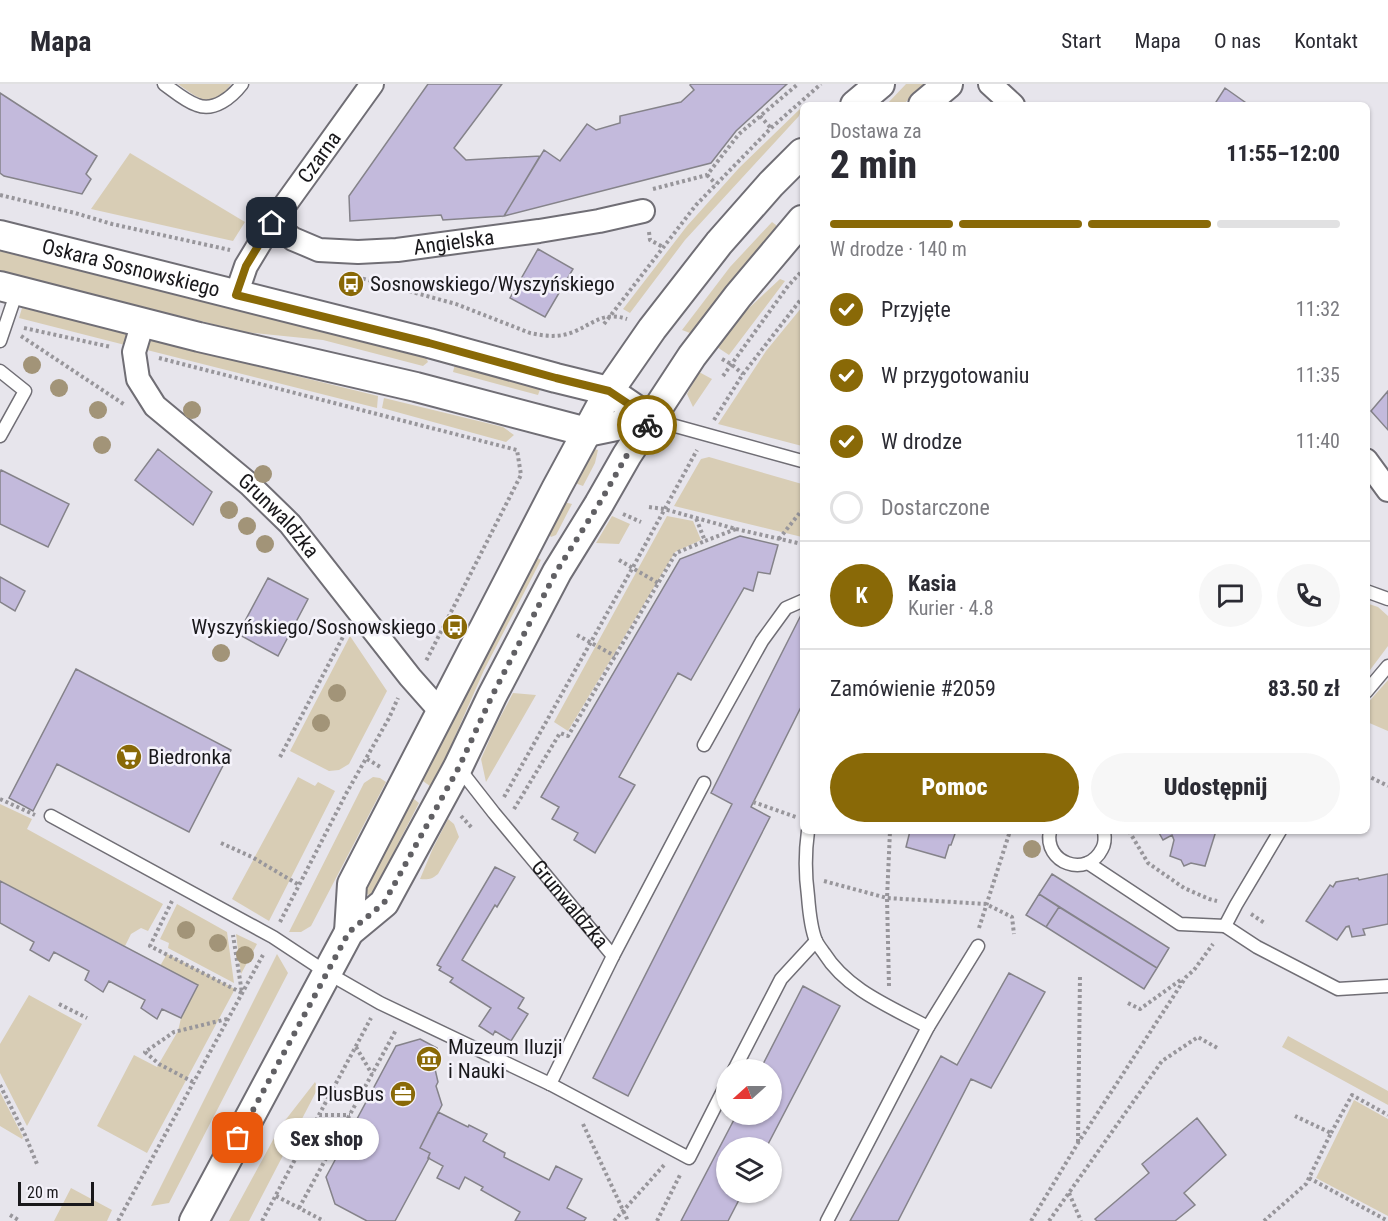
<!DOCTYPE html>
<html lang="pl">
<head>
<meta charset="utf-8">
<style>
	body { margin:0; font-family:"Roboto Condensed",sans-serif; background:#f7f7f7; color:#2b2b33; height:100vh; display:flex; flex-direction:column; font-size:22px; white-space:nowrap }
	* { box-sizing:border-box; margin:0 }
	p { font-size:20px; color:#7c7c81 }
	.icon { flex:none; width:33px; height:33px; fill:none; stroke:currentColor; stroke-width:2; stroke-linecap:round; stroke-linejoin:round }
	.map { position:relative; flex:1; overflow:hidden }
	.sheet { position:absolute; left:800px; top:18px; width:570px; height:732px; display:flex; flex-direction:column; background:#fff; border-radius:9px; box-shadow:0 2px 4px #0004 }
	.sheet>* { flex:none }
	.needle { width:39px; rotate:249deg }
	.buttons { position:absolute; left:716px; top:975px; display:grid; gap:12px }
	.buttons a { display:grid; place-items:center; width:66px; height:66px; border-radius:50%; background:#fff; box-shadow:0 2px 4px #0004; font-size:30px }
	.scale { position:absolute; left:18px; bottom:15px; width:76px; box-sizing:border-box; padding-left:6px; border:3px solid #19181b; border-top:0; font-size:16px; line-height:21px; white-space:nowrap; color:#19181b; -webkit-text-stroke:4px #f4f2fa; paint-order:stroke }
	.pin { position:absolute; display:grid; place-items:center; width:51px; height:51px; color:#fff; margin:-26px; border-radius:12px; box-shadow:0 3px 9px #0006 }
	.courier { position:absolute; display:grid; place-items:center; width:60px; height:60px; margin:-30px; border:4px solid #896907; border-radius:50%; background:#fff; color:#222; box-shadow:0 2px 8px #0007 }
	.bubble { position:absolute; height:42px; border-radius:21px; background:#fff; box-shadow:0 2px 4px #0004; font-size:20px; font-weight:800; line-height:42px; text-align:center }
	.overview em { font-style:normal; font-weight:800 }
	.overview div { display:flex; flex-direction:column-reverse }
	.overview { display:flex; align-items:center; justify-content:space-between; height:102px; padding:0 30px }
	h1 { font-size:39px; font-weight:800; line-height:45px }
	.bar { display:grid; grid-template-columns:repeat(4,1fr); gap:9px 6px; align-content:center; height:72px; padding:0 30px }
	.bar i { height:8px; border-radius:4px; background:#e1e1e2 }
	.bar .on { background:#896907 }
	.bar p { grid-column:span 4 }
	.line { display:flex; align-items:center; gap:15px; padding:0 30px; border-top:2px solid #e1e1e2 }
	.line div { flex:1 }
	.round { display:grid; place-items:center; flex:none; width:63px; height:63px; border-radius:32px; background:#f7f7f7 }
	ol { padding:0 30px; list-style:none }
	li { display:flex; align-items:center; gap:18px; height:66px }
	li p { margin-inline-start:auto }
	li .icon { padding:6px; border-radius:50%; background:#896907; color:#fff; stroke-width:4 }
	li:last-child { color:#7c7c81 }
	li i { width:33px; height:33px; border:3px solid #e1e1e2; border-radius:50% }
	.action { display:flex; gap:12px; margin-top:auto; padding:12px 30px }
	.action a { flex:1; height:69px; border-radius:36px; background:#896907; color:#fff; font-size:24px; font-weight:800; line-height:69px; text-align:center }
	.action a+a { background:#f7f7f7; color:#2b2b33 }
	header { display:flex; align-items:center; gap:36px; box-sizing:border-box; height:84px; padding:0 30px; background:#fff; border-bottom:2px solid #e1e1e2 }
	header strong { font-size:28px }
	nav { display:flex; gap:33px; margin-inline-start:auto; font-size:21px }
	.map>svg:first-child { display:block }
</style>
</head>
<body>
<header>
<strong>Mapa</strong>
<nav><a>Start</a><a>Mapa</a><a>O nas</a><a>Kontakt</a></nav>
</header>
<div class="map">
<svg width="1388" height="1137" viewBox="0 0 1388 1137">
	<rect width="100%" height="100%" fill="#e7e5ec"/>
	<!-- green -->
	<path fill="#d8cdb5" d="M178,0H231C212,27 199,15 178,0Z
		M906,0H928L902,21H886Z
		M802,23L799,32L685,156L630,229L623,225L687,142L739,84Z
		M130,69L245,138L233,157L91,125Z
		M772,138L776,141V143L690,249L682,246L730,183Z
		M0,167L426,274L428,278L423,282L323,256L245,248L0,188Z
		M780,195L785,197L729,271L717,263L735,237Z
		M802,223V362L718,340L766,267Z
		M22,224L131,250L129,262L19,234Z
		M150,256L378,312L377,324L147,266Z
		M455,280L541,303L538,311L453,288Z
		M699,288L712,295L693,323L687,310Z
		M384,314L503,343L514,351L506,358L382,324Z
		M594,365L598,366L595,379L583,402L575,399Z
		M709,373L802,400V453L674,422L701,375Z
		M564,418L572,420L556,451L551,453L548,449Z
		M612,432L630,440L619,460L596,459Z
		M667,432L693,437L701,456L675,468L568,647L554,638Z
		M536,473L541,476L484,586L446,673L430,702L420,695Z
		M1366,519L1378,523L1388,532V562L1367,590Z
		M350,552L387,607L349,680L339,686L329,687L290,667Z
		M1388,596V647L1367,638L1366,621Z
		M513,609L536,611L486,698L481,675L495,643Z
		M298,693L315,702L318,698L335,707L269,837L232,815Z
		M373,693L380,694L386,698L311,842L301,848H289L364,699Z
		M410,712L419,719L371,812L363,808Z
		M0,720L32,735L27,745L163,820L148,847L141,844L131,850L125,862L0,797Z
		M448,735L454,740L459,753L438,790C432,795 428,796 420,795L433,764Z
		M177,820L227,848L234,899L168,864L169,859L160,855Z
		M236,850L257,860L241,890Z
		M167,870L235,905L147,1069L97,1042L134,971L157,983L178,947L181,934L198,901L160,882Z
		M277,870L288,889L169,1119L151,1122Z
		M29,911L82,940L27,1042L0,989V960Z
		M1288,952L1388,1007V1021L1282,963Z
		M315,998L318,1004L249,1137H229L280,1043Z
		M0,1008L23,1053L22,1055L0,1042Z
		M1354,1016L1388,1035V1132L1316,1094Z
		M71,1104L112,1126L107,1137H54Z"/>
	<!-- building -->
	<path fill="#c3badc" stroke="#85838a" stroke-width="1.5" d="M428,0H502L454,64L466,76L540,72L504,132L443,136L441,131L350,137L349,112Z
		M691,0H787L736,47L711,79L504,132L544,66L560,77L587,40L596,46L620,39V32L681,18L694,6L690,1Z
		M1225,4L1249,21H1221L1216,18Z
		M0,9L97,72L86,90L91,95L82,110L4,92L0,89Z
		M538,165L573,185L545,233L510,214Z
		M1388,307V346L1371,327Z
		M158,365L212,408L193,441L135,396Z
		M1,386L69,420L48,463L0,440V389Z
		M740,452L778,461L770,490L758,488L753,507L744,504L691,596L678,589L619,693L635,701L595,769L574,756L578,749L552,735L559,723L541,713L680,475Z
		M0,493L25,507L15,527L0,518Z
		M268,494L308,515L278,572L238,550Z
		M802,529V621L751,723L770,733L628,1012L593,994L732,720L711,709Z
		M76,585L231,666L189,748L57,680L33,727L9,714Z
		M910,747H956L951,761H949L945,774L906,763Z
		M1158,747H1216L1205,782L1191,779L1184,782L1181,776L1170,772L1174,756L1172,751L1163,756Z
		M495,783L515,793L497,823L495,821L462,876L524,914L518,924L528,930L511,957L495,947L493,951L479,942L491,924L450,898L453,894L439,886L441,883L437,881Z
		M1052,790L1169,864L1157,884L1039,810Z
		M1388,790V840L1363,845L1365,851L1352,853L1349,842L1346,843L1337,856L1306,837L1330,801L1333,803L1336,798L1358,794L1359,796Z
		M0,797L198,901L181,934L162,925L157,935L141,924L145,916L109,897L103,908L85,896L89,887L54,868L49,877L30,866L34,858L0,839Z
		M1039,810L1059,823L1046,843L1026,831Z
		M1059,823L1157,884L1144,905L1046,843Z
		M1009,889L1045,908L991,1004L971,995L898,1137H850L941,972L957,981Z
		M803,902L840,922L766,1064H726V1108H743L728,1137H681L737,1030H771V986H760Z
		M420,955L437,964L440,974L435,985L438,998L436,1002L442,1021L420,1064L430,1069L428,1074H429L395,1137H367L335,1120L326,1093L396,962Z
		M438,1028L468,1043L469,1041L487,1050L483,1057L505,1069L504,1073L549,1096L556,1082L582,1095L567,1124L586,1134L584,1137H515L520,1128L481,1106L483,1103L465,1093L459,1105L437,1094L443,1082L428,1074L430,1069L420,1064Z
		M1197,1034L1226,1071L1184,1109L1195,1121L1175,1137H1097L1095,1135L1149,1089L1142,1080Z"/>
	<g fill="none" stroke-linecap="round" stroke-linejoin="round">
		<!-- service casing -->
		<g stroke="#706e75" stroke-width="15">
			<g id="service">
				<path d="M164,0C174,7 185,17 197,21C214,28 232,13 242,0"/>
				<path d="M0,257L17,207"/>
				<path d="M0,287L25,307L0,352"/>
				<path d="M650,335L802,377"/>
				<path d="M1366,507L1388,515"/>
				<path d="M1366,608L1388,582"/>
				<path d="M704,661L762,557L786,524L802,517"/>
				<path id="s1" d="M458,683L494,729L613,872"/>
				<path d="M51,732L273,853L326,888L380,919L550,1000L689,1074L726,1001"/>
				<path d="M808,747C805,769 805,790 808,812C809,825 811,845 816,857C818,861 821,865 824,869C847,906 891,923 928,943"/>
				<path d="M1050,747C1043,779 1087,795 1102,765C1105,760 1105,753 1104,747"/>
				<path d="M1088,779L1180,840L1225,842L1236,821L1280,747"/>
				<path d="M1225,842L1257,863L1338,905L1388,902"/>
				<path d="M734,986L781,895L816,857"/>
				<path d="M550,1000L613,872L704,699"/>
				<path d="M827,1137L928,943L978,862"/>
			</g>
		</g>
		<!-- minor casing -->
		<g stroke="#706e75" stroke-width="26">
			<g id="minor">
				<path d="M990,0L1013,21"/>
				<path id="s2" d="M272,139L293,155L319,166L358,168L397,166L539,147L599,137L643,127"/>
				<path id="s3" d="M236,211L246,182L272,139L372,0"/>
				<path id="s4" d="M143,238L134,268L138,295L155,322L249,400L290,440L410,593L441,628"/>
				<path d="M1366,376L1388,406"/>
			</g>
		</g>
		<!-- tertiary casing -->
		<g stroke="#706e75" stroke-width="32">
			<g id="tertiary">
				<path d="M855,21L880,0"/>
				<path d="M923,21L948,0"/>
				<path id="s5" d="M0,151L429,259L556,294L609,307L650,335"/>
				<path d="M0,202L199,253L416,303L587,348L650,335"/>
				<path d="M349,848L352,800L556,405L609,307L652,245L719,159L771,100L802,69"/>
				<path d="M194,1137L349,848L384,819L458,683L492,612L557,488L599,420L627,371L692,272L738,212L802,136"/>
			</g>
		</g>
		<!-- path -->
		<path stroke="#98969b" stroke-width="4" stroke-dasharray="3 3" stroke-linecap="butt" d="M760,32L771,44
			M707,91L716,100
			M653,105L707,91L739,50L798,0
			M0,111L75,129L112,140L230,166
			M649,148L650,156L663,163
			M357,193L456,220L530,249C544,252 559,254 573,248C593,240 603,227 627,235
			M604,240L696,121L771,44L821,0
			M24,244L111,263
			M21,252L125,321
			M159,274L517,366L521,391L426,577
			M722,275L731,280L743,290
			M723,292L788,202L802,187
			M714,336L743,290L802,214
			M649,423L664,425L736,445L705,457L696,434
			M623,430L641,438
			M736,445L802,460
			M779,455L802,426
			M619,476L658,499
			M577,551L615,572
			M280,673L345,549
			M367,675L382,684
			M1366,691L1388,702
			M504,713L633,483L697,366
			M0,715L35,731
			M753,718L796,733
			M514,725L560,649L568,652L676,469L705,457
			M461,732L473,745
			M1129,747L1148,779L1184,804L1209,815L1217,817
			M221,759L252,773L299,801
			M824,797L887,814L986,820L1012,833L1014,850
			M172,817L150,862L242,909L233,851
			M1251,830L1266,840
			M280,838L347,708L389,634L398,614
			M979,844L1010,747
			M889,902L887,814L890,747
			M1128,919L1140,925L1182,895
			M59,920L87,934
			M356,963L372,990
			M193,998L159,980L145,968L174,948L227,935
			M0,1001L25,1051L37,1080
			M319,1031H350
			M583,1040L628,1137
			M1331,1049L1352,1011L1388,1031
			M1078,1058L1080,891
			M1309,1094L1388,1137
			M1069,1109L1081,1137
			M276,1112L324,1137
			M299,1124L396,946
			M10,1131L20,1137
			M118,1137L264,869
			M262,1137L371,934
			M614,1137L665,1080
			M657,1137L681,1089
			M1031,1137L1078,1059L1186,893L1194,886L1213,860
			M1049,1137L1162,977L1198,953L1219,965
			M1264,1137L1306,1100L1331,1049L1295,1032"/>
		<!-- service -->
		<use href="#service" stroke="#fff" stroke-width="12"/>
		<!-- minor -->
		<use href="#minor" stroke="#fff" stroke-width="22"/>
		<!-- tertiary -->
		<use href="#tertiary" stroke="#fff" stroke-width="28"/>
	</g>
	<!-- trees -->
	<g fill="#a29478">
		<circle cx="32" cy="281" r="9"/>
		<circle cx="59" cy="304" r="9"/>
		<circle cx="98" cy="326" r="9"/>
		<circle cx="192" cy="326" r="9"/>
		<circle cx="102" cy="361" r="9"/>
		<circle cx="263" cy="390" r="9"/>
		<circle cx="229" cy="426" r="9"/>
		<circle cx="247" cy="442" r="9"/>
		<circle cx="265" cy="460" r="9"/>
		<circle cx="221" cy="569" r="9"/>
		<circle cx="337" cy="609" r="9"/>
		<circle cx="321" cy="639" r="9"/>
		<circle cx="1032" cy="765" r="9"/>
		<circle cx="186" cy="846" r="9"/>
		<circle cx="218" cy="859" r="9"/>
		<circle cx="245" cy="871" r="9"/>
	</g>
	<g fill="none" stroke-linecap="round" stroke-linejoin="round">
		<!-- done -->
		<path stroke="#616064" stroke-width="6" stroke-dasharray="0 10.8" d="M238,1054L349,848L384,819L459,683L492,612L556,488L599,420L627,371L647,341"/>
		<!-- route -->
		<path stroke="#896907" stroke-width="8" d="M272,139L246,182L236,211L429,259L556,294L609,307L651,335L647,341"/>
	</g>
	<!-- icons -->
	<defs>
		<g id="bus-disc" transform="scale(1.35)"><circle r="9.5" fill="#896907" stroke="#f4f2fa"/><path d="M-5-6H5V4H4V6H2V4H-2V6H-4V4H-5ZM-3.5-4V0h7V-4ZM-3.5 1.2v1.5H-2V1.2ZM2 1.2v1.5H3.5V1.2Z" fill="#fff"/></g>
		<g id="supermarket-disc" transform="scale(1.35)"><circle r="9.5" fill="#896907" stroke="#f4f2fa"/><path d="M-6-5.5h2.5l.6 2H6L4.5 2H-2.5L-4.4-4H-6ZM-1.5 3.2a1.3 1.3 0 1 0 .1 0ZM3 3.2a1.3 1.3 0 1 0 .1 0Z" fill="#fff"/></g>
		<g id="museum-disc" transform="scale(1.35)"><circle r="9.5" fill="#896907" stroke="#f4f2fa"/><path d="M0-6L6-3V-2H-6V-3ZM-5-1h2V3h-2ZM-1-1h2V3h-2ZM3-1h2V3H3ZM-6 4H6V6H-6Z" fill="#fff"/></g>
		<g id="office-disc" transform="scale(1.35)"><circle r="9.5" fill="#896907" stroke="#f4f2fa"/><path d="M-6-3h4V-5.5h4V-3h4V5H-6ZM-1-4.5V-3h2v-1.5ZM-6 0V1H6V0Z" fill="#fff"/></g>
	</defs>
	<g fill-rule="evenodd">
		<use href="#bus-disc" x="351" y="200"/>
		<use href="#bus-disc" x="455" y="543"/>
		<use href="#supermarket-disc" x="129" y="673"/>
		<use href="#museum-disc" x="429" y="975"/>
		<use href="#office-disc" x="403" y="1010"/>
	</g>
	<g text-anchor="middle" stroke-width="5" stroke-linejoin="round" paint-order="stroke">
		<!-- street labels -->
		<g font-size="21" fill="#19181b" stroke="#f4f2fa">
			<text dy="7" stroke="none"><textPath href="#s3" startOffset="162">Czarna</textPath></text>
			<text dy="7" stroke="none"><textPath href="#s2" startOffset="190">Angielska</textPath></text>
			<text dy="7" stroke="none"><textPath href="#s5" startOffset="135">Oskara Sosnowskiego</textPath></text>
			<text dy="7" stroke="none"><textPath href="#s4" startOffset="256">Grunwaldzka</textPath></text>
			<text dy="7" stroke="none"><textPath href="#s1" startOffset="177">Grunwaldzka</textPath></text>
		</g>
		<!-- poi labels -->
		<g font-size="21" fill="#19181b" stroke="#f4f2fa" text-anchor="start">
			<text x="370" y="207">Sosnowskiego/Wyszyńskiego</text>
			<text x="436" y="550" text-anchor="end">Wyszyńskiego/Sosnowskiego</text>
			<text x="148" y="680">Biedronka</text>
			<text x="448" y="970">Muzeum Iluzji<tspan x="448" dy="24">i Nauki</tspan></text>
			<text x="384" y="1017" text-anchor="end">PlusBus</text>
		</g>
	</g>
</svg>
<div class="buttons">
<a><svg class="needle" viewBox="-14 -14 28 28"><path d="M0-13l5 13h-10z" fill="#e53935"/><path d="M0 13l5-13h-10z" fill="#7c7c81"/></svg></a>
<a><svg class="icon" aria-label="layers" viewBox="0 0 24 24"><path d="M12 4l9 5-9 5-9-5zM3 14l9 5 9-5"/></svg></a>
</div>
<div class="scale">20 m</div>
<div class="pin" style="left:238px;top:1054px;background:#ea580c"><svg class="icon" aria-label="bag" viewBox="0 0 24 24"><path d="M5 8h14l-1 12H6zM9 8a3 3 0 0 1 6 0"/></svg></div>
<div class="pin" style="left:272px;top:139px;background:#1f2937"><svg class="icon" aria-label="home" viewBox="0 0 24 24"><path d="M3 11l9-7 9 7M6 9v11h12V9"/></svg></div>
<div class="courier" style="left:647px;top:341px"><svg class="icon" aria-label="bike" viewBox="0 0 24 24"><circle cx="6" cy="16" r="4"/><circle cx="18" cy="16" r="4"/><path d="M6 16l4-8h5l3 8M10 8l3 8H6M13 5h3"/></svg></div>
<div class="bubble" style="left:274px;top:1034px;width:105px">Sex shop</div>
<section class="sheet">
<div class="overview"><div><h1>2 min</h1><p>Dostawa za</p></div><em>11:55–12:00</em></div>
<div class="bar"><i class="on"></i><i class="on"></i><i class="on"></i><i></i><p>W drodze · 140 m</p></div>
<ol>
<li><svg class="icon" aria-label="check" viewBox="0 0 24 24"><path d="M5 12l5 5 9-10"/></svg>Przyjęte<p>11:32</p></li>
<li><svg class="icon" aria-label="check" viewBox="0 0 24 24"><path d="M5 12l5 5 9-10"/></svg>W przygotowaniu<p>11:35</p></li>
<li><svg class="icon" aria-label="check" viewBox="0 0 24 24"><path d="M5 12l5 5 9-10"/></svg>W drodze<p>11:40</p></li>
<li><i></i>Dostarczone</li>
</ol>
<div class="line" style="height:108px"><b class="round" style="background:#896907;color:#fff">K</b><div><b>Kasia</b><p>Kurier · 4.8</p></div><a class="round"><svg class="icon" aria-label="chat" viewBox="0 0 24 24"><path d="M4 5h16v11H9l-5 4z"/></svg></a><a class="round"><svg class="icon" aria-label="phone" viewBox="0 0 24 24"><path d="M5 4h4l2 5-3 2q2 4 5 5l2-3 5 2v4C11 20 4 13 5 4z"/></svg></a></div>
<div class="line" style="height:78px"><div>Zamówienie #2059</div><b>83.50 zł</b></div>
<div class="action"><a>Pomoc</a><a>Udostępnij</a></div>
</section>
</div>
</body>
</html>
